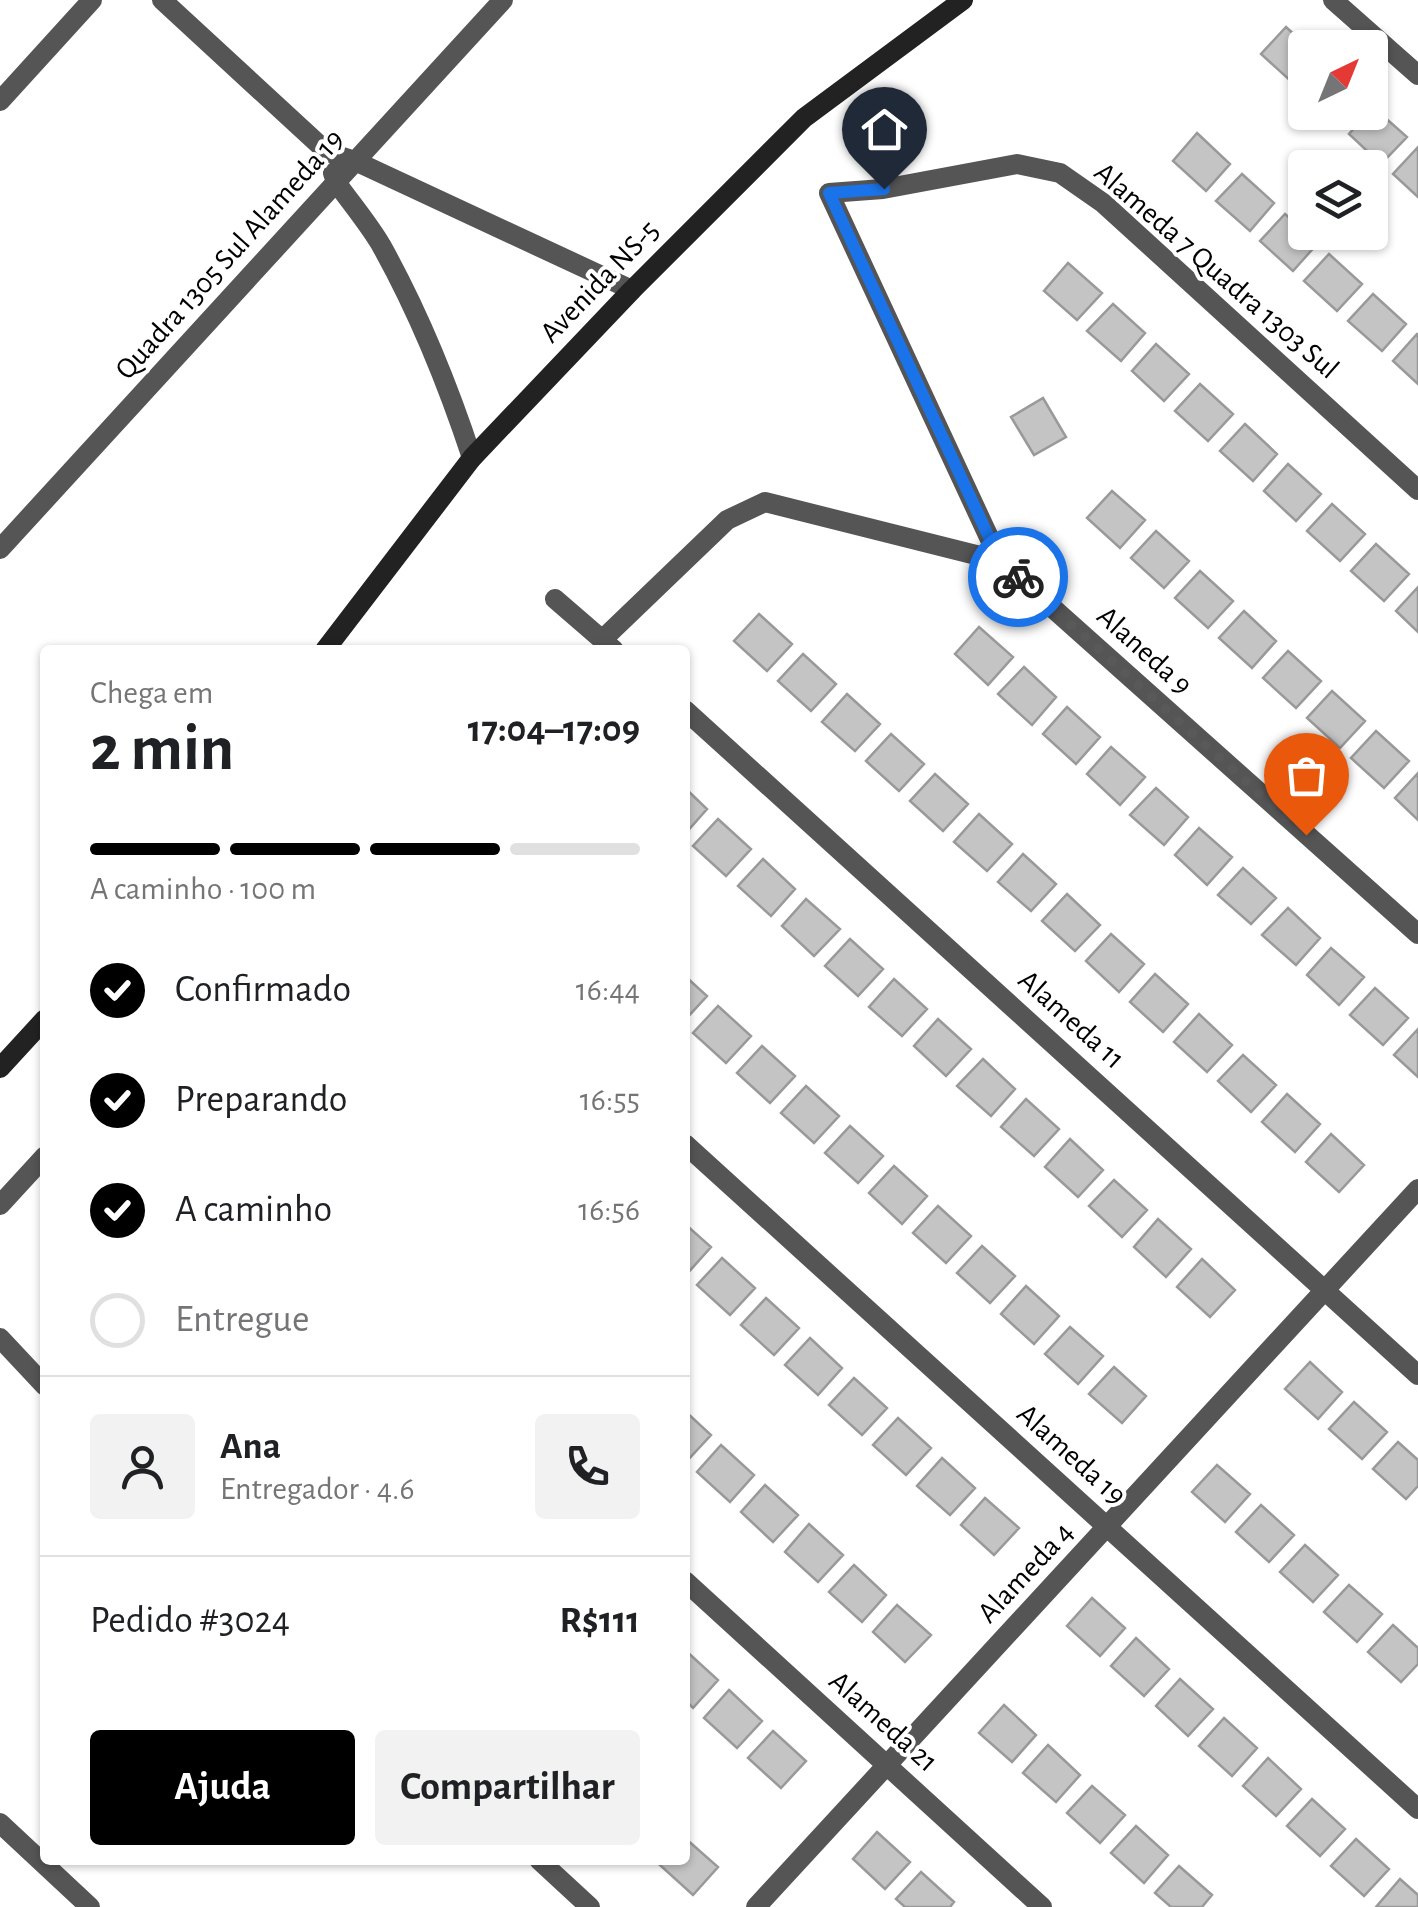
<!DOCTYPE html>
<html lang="pt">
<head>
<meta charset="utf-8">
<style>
	body { margin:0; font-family:"Alegreya Sans",sans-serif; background:#f2f2f2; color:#202124; height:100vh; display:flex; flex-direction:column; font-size:38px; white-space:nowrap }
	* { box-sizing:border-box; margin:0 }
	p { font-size:32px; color:#757577 }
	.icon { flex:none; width:55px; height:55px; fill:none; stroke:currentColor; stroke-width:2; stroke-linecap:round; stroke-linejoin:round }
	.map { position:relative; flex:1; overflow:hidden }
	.sheet { position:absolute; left:40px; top:645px; width:650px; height:1220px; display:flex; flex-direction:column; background:#fff; border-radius:10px; box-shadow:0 2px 8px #0004 }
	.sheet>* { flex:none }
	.needle { width:65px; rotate:43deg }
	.controls { position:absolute; left:1288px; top:30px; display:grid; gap:20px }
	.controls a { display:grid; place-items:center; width:100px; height:100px; border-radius:10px; background:#fff; box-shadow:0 2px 8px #0004; font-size:50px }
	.pin { position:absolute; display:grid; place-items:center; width:85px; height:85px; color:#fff; margin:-102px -42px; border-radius:50% 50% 50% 0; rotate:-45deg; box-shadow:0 0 10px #0007 }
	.pin .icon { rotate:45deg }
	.courier { position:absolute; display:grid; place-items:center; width:100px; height:100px; margin:-50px; border:8px solid #1a73e8; border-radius:50%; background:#fff; color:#222; box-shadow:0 2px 12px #0007 }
	.summary em { font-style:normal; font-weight:600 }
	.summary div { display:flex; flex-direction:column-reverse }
	.summary { display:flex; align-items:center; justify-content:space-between; height:170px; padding:0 50px }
	h1 { font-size:65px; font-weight:600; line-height:75px }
	.bar { display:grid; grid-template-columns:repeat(4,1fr); gap:15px 10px; align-content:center; height:120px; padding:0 50px }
	.bar i { height:12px; border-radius:8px; background:#e0e0e0 }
	.bar .on { background:#000 }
	.bar p { grid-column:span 4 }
	.line { display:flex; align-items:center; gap:25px; padding:0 50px; border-top:2px solid #e0e0e0 }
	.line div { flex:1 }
	.round { display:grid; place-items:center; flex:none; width:105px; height:105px; border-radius:10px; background:#f2f2f2 }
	ol { padding:0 50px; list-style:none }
	li { display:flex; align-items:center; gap:30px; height:110px }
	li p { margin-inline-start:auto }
	li .icon { padding:10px; border-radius:50%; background:#000; color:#fff; stroke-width:4 }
	li:last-child { color:#757577 }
	li i { width:55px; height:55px; border:5px solid #e0e0e0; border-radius:50% }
	.action { display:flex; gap:20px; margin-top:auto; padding:20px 50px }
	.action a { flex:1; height:115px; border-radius:10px; background:#000; color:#fff; font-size:40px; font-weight:600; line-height:115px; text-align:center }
	.action a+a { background:#f2f2f2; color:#202124 }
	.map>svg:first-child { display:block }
</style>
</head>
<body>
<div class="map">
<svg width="1418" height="1907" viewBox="0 0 1418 1907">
	<rect width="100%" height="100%" fill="#fff"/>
	<!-- building -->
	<path fill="#c4c4c4" stroke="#999" stroke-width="2.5" d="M1286,27L1309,48H1305V72L1294,84L1261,54Z
		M1373,107L1407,137L1381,164L1349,134Z
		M1325,112H1348L1338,124Z
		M1197,133L1230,164L1206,191L1173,161Z
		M1418,147V197L1393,174Z
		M1242,174L1274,203L1250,231L1216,201Z
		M1285,214L1318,243L1293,271L1260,241Z
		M1329,254L1362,284L1337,311L1304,281Z
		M1068,263L1102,293L1077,320L1044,291Z
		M1373,294L1406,324L1382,351L1348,321Z
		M1113,304L1145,333L1121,361L1087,331Z
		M1417,334H1418V384L1393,361Z
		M1156,344L1189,374L1164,401L1132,371Z
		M1200,384L1233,414L1208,441L1175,411Z
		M1043,398L1066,437L1034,455L1011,417Z
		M1245,424L1277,454L1253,481L1220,451Z
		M1288,464L1321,494L1296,521L1264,491Z
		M1112,491L1145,520L1120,548L1087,518Z
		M1332,504L1365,534L1340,561L1307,531Z
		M1156,531L1189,561L1164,588L1131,558Z
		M1376,544L1409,574L1384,601L1351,571Z
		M1200,571L1233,601L1208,628L1175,598Z
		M1418,587V632L1396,611Z
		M1244,611L1276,641L1252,668L1219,638Z
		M759,614L792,644L767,671L734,641Z
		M979,627L1013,657L988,685L955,654Z
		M1288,651L1321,681L1296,708L1263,678Z
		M803,654L836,684L811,711L778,681Z
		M1024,667L1056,697L1032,725L998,694Z
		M1332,691L1365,721L1340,748L1307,718Z
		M847,694L880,724L855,751L822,722Z
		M1067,707L1100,737L1076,764L1043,734Z
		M1376,731L1409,761L1384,788L1351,758Z
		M891,734L924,764L899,791L866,761Z
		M1111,747L1145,777L1120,805L1087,774Z
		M1418,773V820L1395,798Z
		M935,774L968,804L943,831L910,801Z
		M685,788L707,809L685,834Z
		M1156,788L1188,817L1164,845L1130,815Z
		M979,814L1012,844L987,871L954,842Z
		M718,819L751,849L726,876L693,846Z
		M1199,828L1232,857L1207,885L1175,855Z
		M1023,854L1056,884L1031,911L998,882Z
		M763,859L795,889L771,916L738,886Z
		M1243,868L1276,898L1251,924L1218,895Z
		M1067,894L1100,925L1075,951L1042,921Z
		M806,899L840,929L814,956L782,926Z
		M1288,908L1320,938L1296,965L1262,935Z
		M1111,934L1144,964L1119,992L1086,961Z
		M850,939L883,969L858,996L825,966Z
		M1331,948L1364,977L1339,1005L1307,975Z
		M1155,974L1188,1004L1163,1032L1130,1002Z
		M685,976L707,996L685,1020Z
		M894,979L927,1009L902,1036L869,1007Z
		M1375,988L1408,1018L1383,1045L1350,1015Z
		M718,1006L751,1036L726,1063L693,1033Z
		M1199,1014L1232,1045L1207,1072L1174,1042Z
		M938,1019L971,1049L946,1076L914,1046Z
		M1418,1029V1077L1394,1055Z
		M762,1046L795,1076L770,1103L737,1073Z
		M1243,1055L1276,1085L1251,1112L1218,1081Z
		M983,1059L1015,1089L991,1116L957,1086Z
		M806,1086L839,1116L814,1143L781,1113Z
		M1287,1094L1320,1124L1295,1152L1262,1122Z
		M1026,1099L1059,1129L1034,1156L1001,1127Z
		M850,1126L883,1156L858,1183L825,1153Z
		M1331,1134L1364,1165L1339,1192L1306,1162Z
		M1070,1139L1103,1170L1078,1197L1045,1167Z
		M894,1166L927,1196L902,1224L869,1193Z
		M1114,1180L1147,1210L1122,1237L1089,1206Z
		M938,1206L971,1236L946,1263L913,1233Z
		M1158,1219L1191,1249L1166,1277L1134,1247Z
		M685,1224L711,1247L686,1275L685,1274Z
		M982,1246L1015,1276L990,1303L957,1273Z
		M722,1258L755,1288L730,1315L697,1285Z
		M1202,1259L1235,1290L1210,1317L1177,1287Z
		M1026,1286L1059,1316L1034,1344L1001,1314Z
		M766,1298L799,1328L774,1355L741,1325Z
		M1070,1327L1103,1356L1078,1384L1045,1354Z
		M810,1338L842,1368L818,1395L785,1365Z
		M1310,1362L1342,1392L1318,1419L1285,1389Z
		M1114,1367L1146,1396L1122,1423L1089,1394Z
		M854,1378L887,1408L862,1435L829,1405Z
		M1354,1402L1387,1432L1362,1459L1329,1429Z
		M685,1411L711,1435L686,1462L685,1461Z
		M898,1418L931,1448L906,1475L873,1445Z
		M1398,1442L1418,1460V1486L1406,1499L1373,1469Z
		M721,1445L754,1475L730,1502L697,1472Z
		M942,1458L975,1488L950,1515L917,1486Z
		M1217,1465L1250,1494L1225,1522L1192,1492Z
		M765,1485L798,1515L773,1542L741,1512Z
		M985,1498L1019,1528L994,1555L961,1525Z
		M1261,1505L1294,1535L1269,1562L1236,1532Z
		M809,1524L843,1555L818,1582L785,1552Z
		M1305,1545L1338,1575L1313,1602L1280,1572Z
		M854,1565L886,1595L862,1622L829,1592Z
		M1349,1585L1382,1614L1357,1642L1324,1612Z
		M1092,1598L1125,1628L1100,1656L1067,1626Z
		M897,1605L931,1635L905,1662L873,1632Z
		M1393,1625L1418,1648V1664L1401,1682L1368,1652Z
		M1136,1638L1169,1669L1144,1696L1111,1666Z
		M685,1650L718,1680L693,1708L685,1700Z
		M1180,1679L1213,1709L1188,1736L1156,1706Z
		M729,1690L762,1721L737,1748L704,1718Z
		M1004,1705L1036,1735L1012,1762L979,1733Z
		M1224,1718L1257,1748L1232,1776L1199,1746Z
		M773,1731L806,1761L781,1788L748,1758Z
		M1048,1745L1080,1775L1056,1802L1023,1773Z
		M1268,1758L1301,1789L1276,1816L1243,1786Z
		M1092,1786L1125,1815L1100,1843L1067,1813Z
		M1312,1799L1345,1829L1320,1856L1287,1826Z
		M1136,1826L1168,1855L1144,1883L1111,1853Z
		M877,1832L910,1862L885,1889L853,1859Z
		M685,1838L718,1867L693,1895L660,1865L664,1860H685Z
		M1356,1839L1389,1869L1364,1896L1331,1866Z
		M1179,1866L1212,1895L1202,1907H1171L1155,1893Z
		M921,1872L954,1902L950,1907H905L896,1899Z
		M1400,1879L1418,1895V1907H1376Z"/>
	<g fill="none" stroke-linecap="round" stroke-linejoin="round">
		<!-- street -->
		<path stroke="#555" stroke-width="20" d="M162,0L327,152L355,161L632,290
			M1333,0L1418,75
			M0,101L92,0
			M333,173L336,182C351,203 368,223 381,245C419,313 448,385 472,458
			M1418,490L1103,203L1060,173L1017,164L883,189L829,193L1000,561L1418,934
			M0,549L503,0
			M555,599L614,650
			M602,640L727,520L765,502L1000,561
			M685,710L1418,1375
			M685,1144L1418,1809
			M0,1205L45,1156
			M0,1338L45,1386
			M685,1581L1042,1907
			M0,1823L90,1907
			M539,1860L590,1907
			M756,1907L1418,1189"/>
		<!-- secondary -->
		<path stroke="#222" stroke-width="20" d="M325,650L472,458L632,290L804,118L963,0
			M0,1068L45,1019"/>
	</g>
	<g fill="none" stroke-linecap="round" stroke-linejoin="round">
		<!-- done -->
		<path stroke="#595959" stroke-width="10" stroke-dasharray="0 18" d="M1018,577L1306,835"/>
		<!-- route -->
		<path stroke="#1a73e8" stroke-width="12" d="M884,189L829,193L1000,561L1018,577"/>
	</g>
	<g text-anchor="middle" stroke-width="8" stroke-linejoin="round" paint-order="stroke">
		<!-- street labels -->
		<g font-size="30" fill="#000" stroke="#fff">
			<text transform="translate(229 254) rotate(-48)" y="10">Quadra 1305 Sul Alameda 19</text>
			<text transform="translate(1217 270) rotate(41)" y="10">Alameda 7 Quadra 1303 Sul</text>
			<text transform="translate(599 281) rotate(-46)" y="10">Avenida NS-5</text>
			<text transform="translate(1145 650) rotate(42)" y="10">Alaneda 9</text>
			<text transform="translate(1072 1019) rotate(42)" y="10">Alameda 11</text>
			<text transform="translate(1072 1454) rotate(42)" y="10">Alameda 19</text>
			<text transform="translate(1025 1572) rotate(-47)" y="10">Alameda 4</text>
			<text transform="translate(884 1721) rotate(42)" y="10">Alameda 21</text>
		</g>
	</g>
</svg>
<div class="controls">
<a><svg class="needle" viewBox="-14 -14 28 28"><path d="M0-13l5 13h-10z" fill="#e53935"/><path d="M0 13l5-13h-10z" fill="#757577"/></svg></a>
<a><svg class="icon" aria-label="layers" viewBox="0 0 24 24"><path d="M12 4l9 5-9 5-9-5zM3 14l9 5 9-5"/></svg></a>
</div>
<div class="pin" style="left:1306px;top:835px;background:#ea580c"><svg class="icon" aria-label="bag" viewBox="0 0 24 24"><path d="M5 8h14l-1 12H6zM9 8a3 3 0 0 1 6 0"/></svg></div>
<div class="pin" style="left:884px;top:189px;background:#1f2937"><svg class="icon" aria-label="home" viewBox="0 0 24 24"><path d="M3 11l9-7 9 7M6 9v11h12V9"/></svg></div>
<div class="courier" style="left:1018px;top:577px"><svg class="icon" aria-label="bike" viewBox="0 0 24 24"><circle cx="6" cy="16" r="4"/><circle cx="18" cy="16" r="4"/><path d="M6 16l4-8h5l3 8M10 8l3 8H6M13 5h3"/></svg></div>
<section class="sheet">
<div class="summary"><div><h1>2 min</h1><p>Chega em</p></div><em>17:04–17:09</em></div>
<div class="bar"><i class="on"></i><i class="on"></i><i class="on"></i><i></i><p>A caminho · 100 m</p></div>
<ol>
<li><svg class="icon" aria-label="check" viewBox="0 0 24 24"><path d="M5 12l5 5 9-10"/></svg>Confirmado<p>16:44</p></li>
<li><svg class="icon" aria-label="check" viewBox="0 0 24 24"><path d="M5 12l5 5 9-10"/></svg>Preparando<p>16:55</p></li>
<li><svg class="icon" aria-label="check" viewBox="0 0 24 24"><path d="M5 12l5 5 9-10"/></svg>A caminho<p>16:56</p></li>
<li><i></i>Entregue</li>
</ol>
<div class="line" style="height:180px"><a class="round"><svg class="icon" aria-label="person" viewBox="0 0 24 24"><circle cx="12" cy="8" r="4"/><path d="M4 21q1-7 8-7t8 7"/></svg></a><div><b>Ana</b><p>Entregador · 4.6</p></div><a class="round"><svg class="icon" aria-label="phone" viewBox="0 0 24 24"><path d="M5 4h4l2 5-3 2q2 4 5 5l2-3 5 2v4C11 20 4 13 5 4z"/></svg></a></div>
<div class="line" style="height:130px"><div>Pedido #3024</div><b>R$111</b></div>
<div class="action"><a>Ajuda</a><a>Compartilhar</a></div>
</section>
</div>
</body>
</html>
